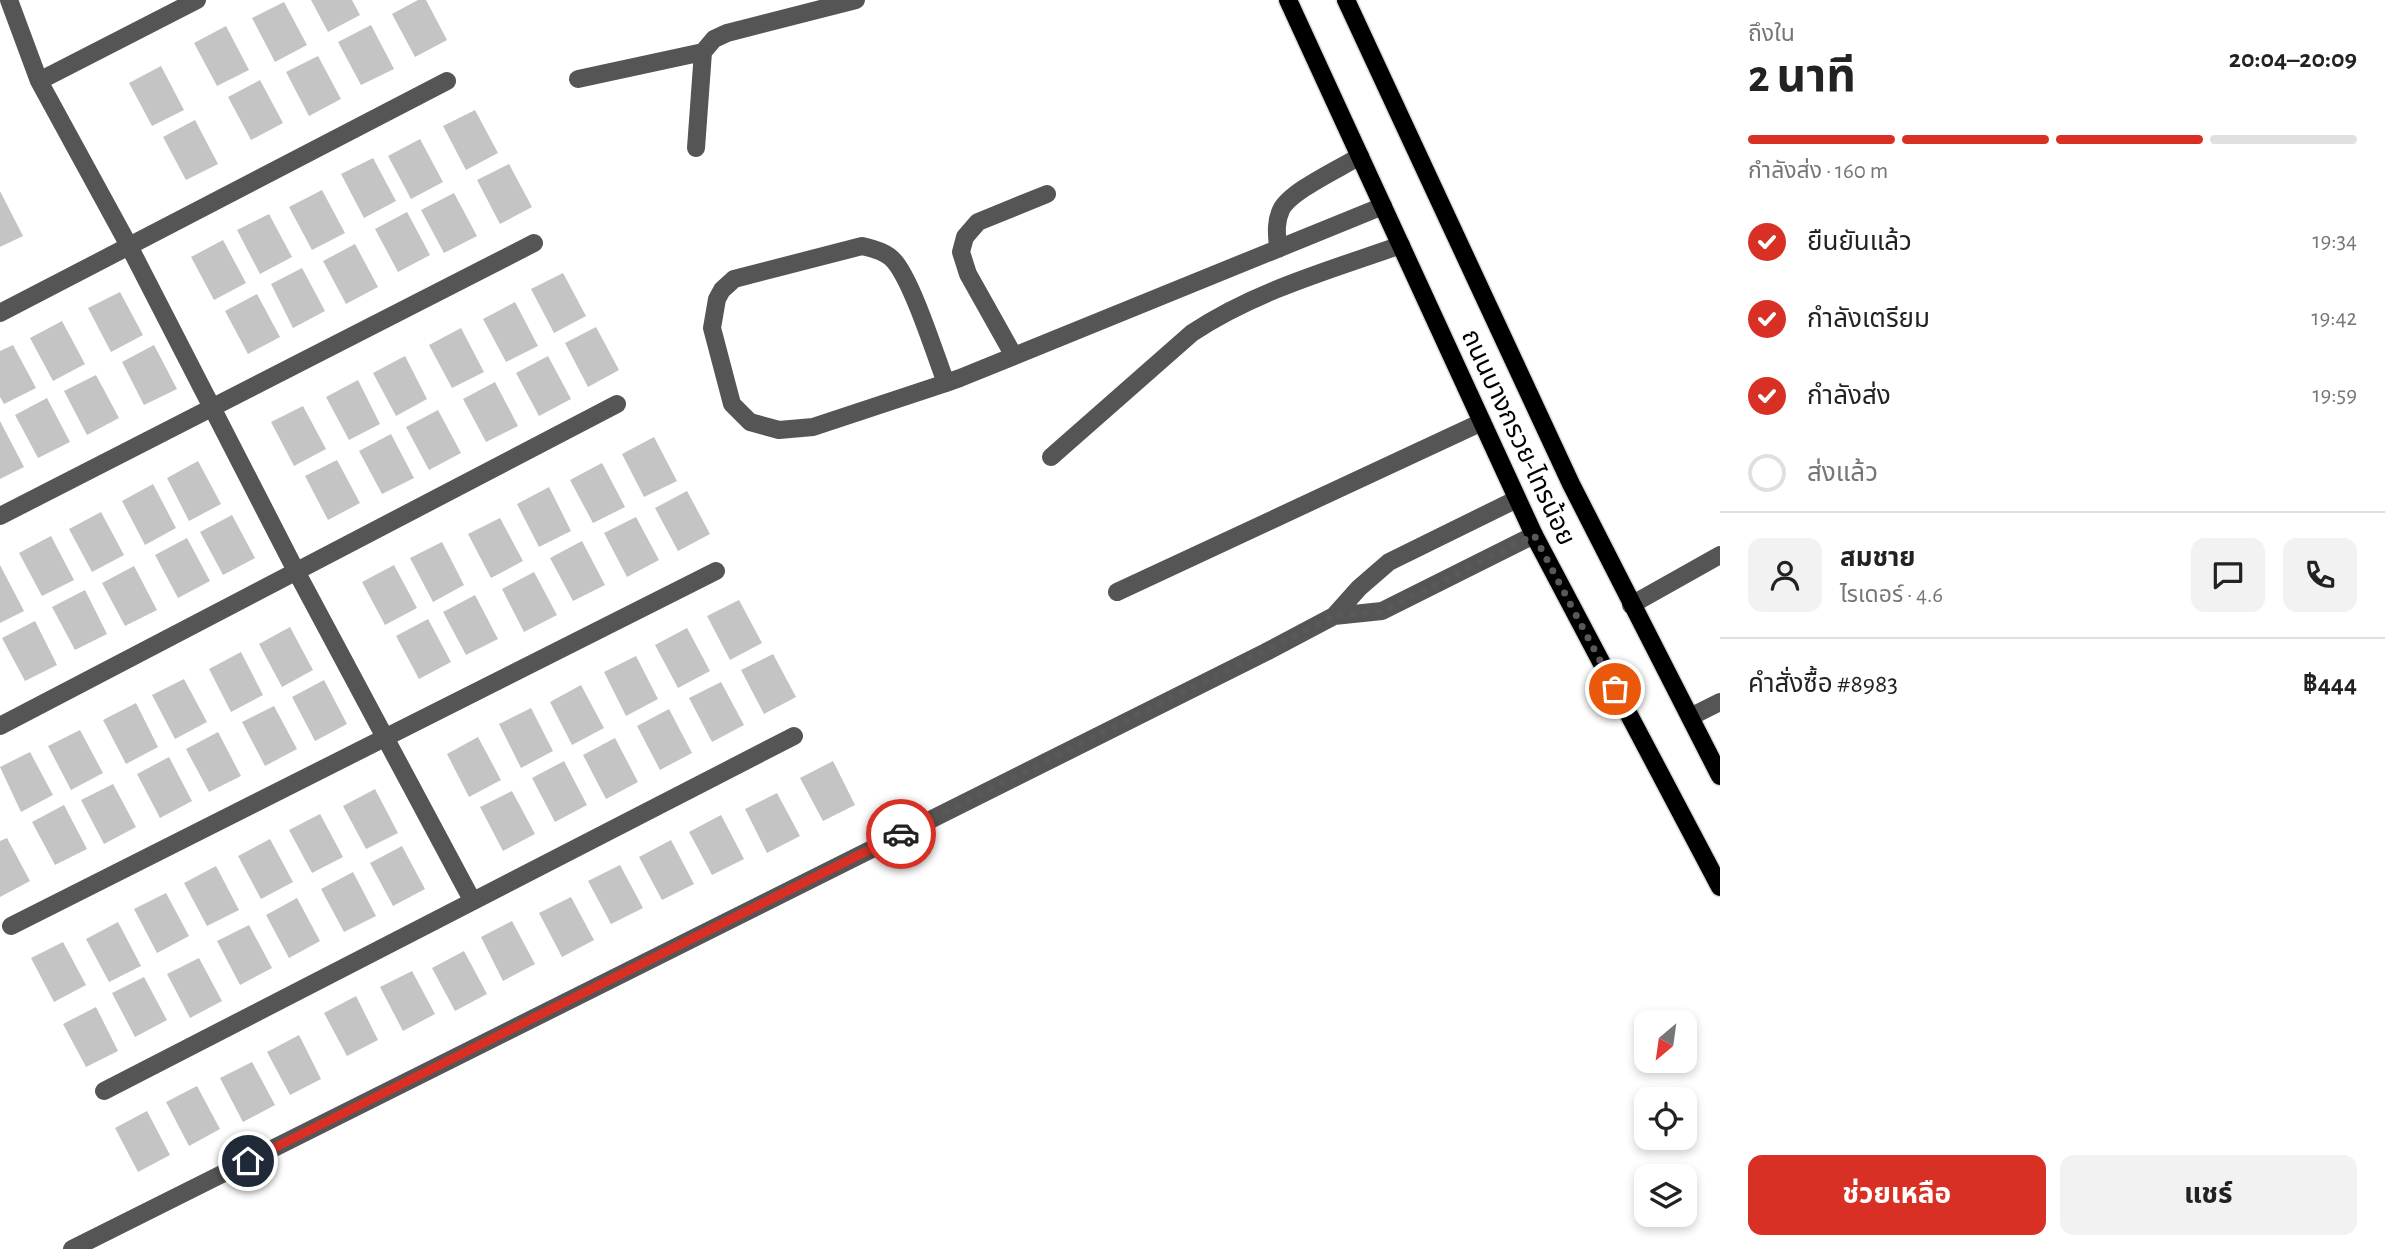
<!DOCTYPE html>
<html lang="th">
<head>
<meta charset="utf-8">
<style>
	body { margin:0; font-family:"Alegreya Sans","Noto Sans Thai",sans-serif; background:#f2f2f2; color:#222; height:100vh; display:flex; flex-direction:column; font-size:26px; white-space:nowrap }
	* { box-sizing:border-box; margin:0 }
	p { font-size:23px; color:#767676 }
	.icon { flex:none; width:38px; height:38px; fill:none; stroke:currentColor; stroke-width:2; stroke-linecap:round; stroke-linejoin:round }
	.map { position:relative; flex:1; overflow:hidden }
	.drawer { display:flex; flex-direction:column; background:#fff; width:665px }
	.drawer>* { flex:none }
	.needle { width:46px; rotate:209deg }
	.controls { position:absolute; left:1634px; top:1010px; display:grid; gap:14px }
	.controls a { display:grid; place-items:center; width:63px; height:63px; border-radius:14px; background:#fff; box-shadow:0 4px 10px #0003; font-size:35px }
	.pin { position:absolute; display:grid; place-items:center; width:60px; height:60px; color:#fff; margin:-30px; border:4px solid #fff; border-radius:50%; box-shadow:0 2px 7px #0007 }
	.courier { position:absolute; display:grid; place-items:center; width:70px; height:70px; margin:-35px; border:5px solid #d93025; border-radius:50%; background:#fff; color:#222; box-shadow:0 2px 9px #0007 }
	.overview em { font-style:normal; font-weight:700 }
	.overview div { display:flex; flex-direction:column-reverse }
	.overview { display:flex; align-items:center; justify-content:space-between; height:119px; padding:0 28px }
	h1 { font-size:46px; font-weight:700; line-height:52px }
	.bar { display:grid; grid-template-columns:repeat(4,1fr); gap:10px 7px; align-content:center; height:84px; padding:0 28px }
	.bar i { height:9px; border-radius:5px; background:#e0e0e0 }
	.bar .active { background:#d93025 }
	.bar p { grid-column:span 4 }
	.line { display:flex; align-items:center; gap:18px; padding:0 28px; border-top:2px solid #e0e0e0 }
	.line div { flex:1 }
	.round { display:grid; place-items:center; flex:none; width:74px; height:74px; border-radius:14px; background:#f2f2f2 }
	ol { padding:0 28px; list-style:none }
	li { display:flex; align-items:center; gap:21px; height:77px }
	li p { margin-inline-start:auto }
	li .icon { padding:7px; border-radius:50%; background:#d93025; color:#fff; stroke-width:4 }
	li:last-child { color:#767676 }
	li i { width:38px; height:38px; border:4px solid #e0e0e0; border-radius:50% }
	.button { display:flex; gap:14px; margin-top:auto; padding:14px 28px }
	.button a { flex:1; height:80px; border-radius:14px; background:#d93025; color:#fff; font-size:28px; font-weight:700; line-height:80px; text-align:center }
	.button a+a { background:#f2f2f2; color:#222 }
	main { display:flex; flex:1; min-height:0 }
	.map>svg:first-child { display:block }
</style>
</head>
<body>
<main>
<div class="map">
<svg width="1720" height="1249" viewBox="0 0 1720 1249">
	<rect width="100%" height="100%" fill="#fff"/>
	<!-- building -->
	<path fill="#c4c4c4" d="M311,0H352L360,15L328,32Z
		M418,0H426L447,40L415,57L392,14Z
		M284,2L307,45L275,62L252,18Z
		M371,25L394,69L361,85L338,42Z
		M226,26L249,70L217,86L194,43Z
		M318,56L341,99L309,116L286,72Z
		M161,66L184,110L152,126L129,83Z
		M260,80L283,123L251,140L228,97Z
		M475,110L498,153L466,170L443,126Z
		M195,120L218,164L186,180L163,137Z
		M420,139L443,182L411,199L388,156Z
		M373,158L396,201L364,218L341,174Z
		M509,164L532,207L500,224L477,180Z
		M322,190L345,233L312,250L289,207Z
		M0,191L23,236L0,247Z
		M454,193L477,236L444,253L421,210Z
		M407,212L430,255L398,272L375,229Z
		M269,214L292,257L260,274L237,230Z
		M223,240L246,283L214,300L191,257Z
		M355,244L378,287L346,304L323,261Z
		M302,268L325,311L293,328L271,284Z
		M563,273L586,316L554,333L531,289Z
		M120,292L143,335L111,352L88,308Z
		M257,294L280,337L248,354L225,311Z
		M515,302L538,346L506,362L483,319Z
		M62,321L85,364L53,381L30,338Z
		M596,327L619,370L588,387L565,343Z
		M461,328L484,372L452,388L429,345Z
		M13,345L36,388L4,404L0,397V351Z
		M154,345L177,389L144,405L122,362Z
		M405,356L427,399L396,416L373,373Z
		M548,356L571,399L539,416L516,373Z
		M96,375L119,418L87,435L64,391Z
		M358,380L380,424L349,440L326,397Z
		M495,382L518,426L486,442L463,399Z
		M47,398L70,442L38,458L15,415Z
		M303,406L326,449L294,466L271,422Z
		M438,410L461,453L429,470L406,427Z
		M0,421L24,467L0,479Z
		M391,434L414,478L382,494L359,451Z
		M654,437L677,481L644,497L622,454Z
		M337,460L360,503L328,520L305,476Z
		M198,461L221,504L189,521L167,478Z
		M602,463L625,507L593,523L570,480Z
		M153,484L176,528L145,545L122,501Z
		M549,487L571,531L539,547L517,504Z
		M687,491L710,534L678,551L655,508Z
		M101,512L124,555L92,572L69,529Z
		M232,515L255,558L223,575L200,532Z
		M636,517L659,560L627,577L604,533Z
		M500,518L523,561L491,578L468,534Z
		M51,536L74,580L42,596L19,553Z
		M187,538L210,581L178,598L155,555Z
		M582,541L605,585L573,601L550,558Z
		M442,542L464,585L433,602L410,558Z
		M0,565L24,611L0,623Z
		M394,565L417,608L385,625L362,582Z
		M134,566L157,610L125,626L102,583Z
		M534,572L557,615L524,632L502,589Z
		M85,590L107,634L75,650L52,607Z
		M475,595L498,639L466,655L443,612Z
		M739,600L762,643L730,660L707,616Z
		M428,619L451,662L419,679L396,636Z
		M35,621L57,665L25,681L2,638Z
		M290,627L313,670L282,687L259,644Z
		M687,628L710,671L678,688L655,645Z
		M241,652L263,695L231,712L209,669Z
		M773,654L796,697L764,714L741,670Z
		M636,656L658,699L626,716L604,672Z
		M184,679L207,722L175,739L152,695Z
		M324,680L347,724L315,741L292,697Z
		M721,682L744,725L712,742L689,698Z
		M581,685L604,728L572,745L550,702Z
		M136,703L158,747L126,764L103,720Z
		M274,706L297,749L265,766L242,722Z
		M531,708L553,751L521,768L499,724Z
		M669,709L692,753L660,770L637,726Z
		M80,730L103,773L71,790L48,746Z
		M218,732L241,776L209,792L186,749Z
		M478,737L501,780L469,797L447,754Z
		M615,738L638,782L606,799L583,755Z
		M30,752L53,795L21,812L0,767Z
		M169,757L192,801L160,818L137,774Z
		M564,761L587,805L555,822L532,778Z
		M833,761L855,805L823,821L800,778Z
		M113,784L136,827L104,844L81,800Z
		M375,789L398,833L366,849L343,806Z
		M512,791L535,834L503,851L480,807Z
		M777,793L800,836L767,853L745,809Z
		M64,805L87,849L55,865L32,822Z
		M320,814L343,857L312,873L289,830Z
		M721,815L744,859L712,875L689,832Z
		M7,838L30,881L0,897V841Z
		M270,839L293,882L261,899L238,856Z
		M671,840L694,884L662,900L639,857Z
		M402,846L425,889L393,906L370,863Z
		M620,865L643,908L611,924L588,881Z
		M216,866L239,910L207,926L184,883Z
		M353,872L376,916L344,932L321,889Z
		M166,893L189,936L157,953L134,909Z
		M571,897L594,940L562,957L539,913Z
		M297,898L320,941L289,958L266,915Z
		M512,921L535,964L503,981L481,937Z
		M118,922L141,966L109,982L86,939Z
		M249,925L272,968L240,985L217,941Z
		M63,942L86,985L54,1002L31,958Z
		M464,951L487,994L455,1011L432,968Z
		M199,958L222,1001L190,1018L167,974Z
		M412,971L435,1014L403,1031L380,987Z
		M144,977L167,1020L135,1037L112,993Z
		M356,996L378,1040L347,1056L324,1013Z
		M96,1007L118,1051L86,1067L63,1024Z
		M299,1035L321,1079L290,1095L267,1052Z
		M252,1062L275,1105L243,1122L220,1078Z
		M197,1086L220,1129L189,1146L166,1102Z
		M147,1111L170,1155L138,1172L115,1128Z"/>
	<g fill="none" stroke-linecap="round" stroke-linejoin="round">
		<!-- major casing -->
		<g stroke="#dbdbdb" stroke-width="21">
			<path id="major" d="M1288,0L1534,535L1720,887
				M1346,0L1571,484L1720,776"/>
		</g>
		<!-- minor -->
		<path stroke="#555" stroke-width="18" d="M9,0L39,81L128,244L296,571L472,900
			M578,79L703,52
			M39,81L197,0
			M696,148L703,52L714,39L727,33L856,0
			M1278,249C1277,235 1275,223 1281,210C1290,191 1341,168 1360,156
			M0,313L447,81
			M1014,356L968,274L961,252L965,237L978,222L1047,194
			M946,383C935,354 913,284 895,262C887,252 874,249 862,246L734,279L722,290L717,299L712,328L732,404L750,422L779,430L813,427L946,383L960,378L1383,206
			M1051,457L1192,333C1255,291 1330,270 1401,245
			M0,516L534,243
			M1117,592L1482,422
			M1631,605L1720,555
			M1334,616L1382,611L1534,535
			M1690,717L1720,702
			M0,726L617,404
			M11,926L716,571
			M104,1091L794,736
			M72,1249L1266,652L1334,616L1359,588L1389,562L1517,499"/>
		<!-- major -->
		<use href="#major" stroke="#000" stroke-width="18"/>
	</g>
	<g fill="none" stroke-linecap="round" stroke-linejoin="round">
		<!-- done -->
		<path stroke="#595959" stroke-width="7" stroke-dasharray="0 12.6" d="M901,834L1334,616L1382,611L1534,535L1615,689"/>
		<!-- route -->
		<path stroke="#d93025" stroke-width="9" d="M248,1161L901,834"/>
	</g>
	<g text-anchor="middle" stroke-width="6" stroke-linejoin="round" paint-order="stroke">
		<!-- street labels -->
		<g font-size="26" fill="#000" stroke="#fff">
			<text transform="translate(1519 437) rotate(65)" y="9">ถนนบางกรวย-ไทรน้อย</text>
		</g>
	</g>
</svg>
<div class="controls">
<a><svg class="needle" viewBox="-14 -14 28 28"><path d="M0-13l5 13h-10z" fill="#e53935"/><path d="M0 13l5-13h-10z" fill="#767676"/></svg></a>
<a><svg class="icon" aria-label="locate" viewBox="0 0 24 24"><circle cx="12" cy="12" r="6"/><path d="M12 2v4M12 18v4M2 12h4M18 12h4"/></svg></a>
<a><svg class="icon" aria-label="layers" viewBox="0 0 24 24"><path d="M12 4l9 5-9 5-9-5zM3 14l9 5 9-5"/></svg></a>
</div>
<div class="pin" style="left:1615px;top:689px;background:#ea580c"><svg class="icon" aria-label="bag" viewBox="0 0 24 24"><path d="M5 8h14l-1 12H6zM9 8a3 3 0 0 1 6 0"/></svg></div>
<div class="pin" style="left:248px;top:1161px;background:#1f2937"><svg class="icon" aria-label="home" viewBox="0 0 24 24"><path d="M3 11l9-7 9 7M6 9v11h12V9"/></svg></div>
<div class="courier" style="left:901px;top:834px"><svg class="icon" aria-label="car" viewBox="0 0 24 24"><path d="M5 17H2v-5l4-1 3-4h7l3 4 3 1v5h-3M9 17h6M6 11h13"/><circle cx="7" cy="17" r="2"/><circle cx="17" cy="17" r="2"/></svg></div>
</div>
<section class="drawer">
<div class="overview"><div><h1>2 นาที</h1><p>ถึงใน</p></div><em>20:04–20:09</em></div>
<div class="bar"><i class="active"></i><i class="active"></i><i class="active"></i><i></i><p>กำลังส่ง · 160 m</p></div>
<ol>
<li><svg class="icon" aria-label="check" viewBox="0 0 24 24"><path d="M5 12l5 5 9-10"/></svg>ยืนยันแล้ว<p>19:34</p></li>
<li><svg class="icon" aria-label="check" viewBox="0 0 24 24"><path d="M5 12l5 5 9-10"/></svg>กำลังเตรียม<p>19:42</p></li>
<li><svg class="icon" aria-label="check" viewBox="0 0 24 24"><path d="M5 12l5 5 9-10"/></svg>กำลังส่ง<p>19:59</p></li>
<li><i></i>ส่งแล้ว</li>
</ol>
<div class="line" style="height:126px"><a class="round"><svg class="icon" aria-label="person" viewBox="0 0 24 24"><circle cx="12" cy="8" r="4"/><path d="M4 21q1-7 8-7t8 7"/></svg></a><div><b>สมชาย</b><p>ไรเดอร์ · 4.6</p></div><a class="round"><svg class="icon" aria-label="chat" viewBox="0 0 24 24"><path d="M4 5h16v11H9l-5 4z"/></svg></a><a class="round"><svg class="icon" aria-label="phone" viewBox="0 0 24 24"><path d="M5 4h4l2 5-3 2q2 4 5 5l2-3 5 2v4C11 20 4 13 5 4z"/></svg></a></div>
<div class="line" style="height:91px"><div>คำสั่งซื้อ #8983</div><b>฿444</b></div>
<div class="button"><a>ช่วยเหลือ</a><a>แชร์</a></div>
</section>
</main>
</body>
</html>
